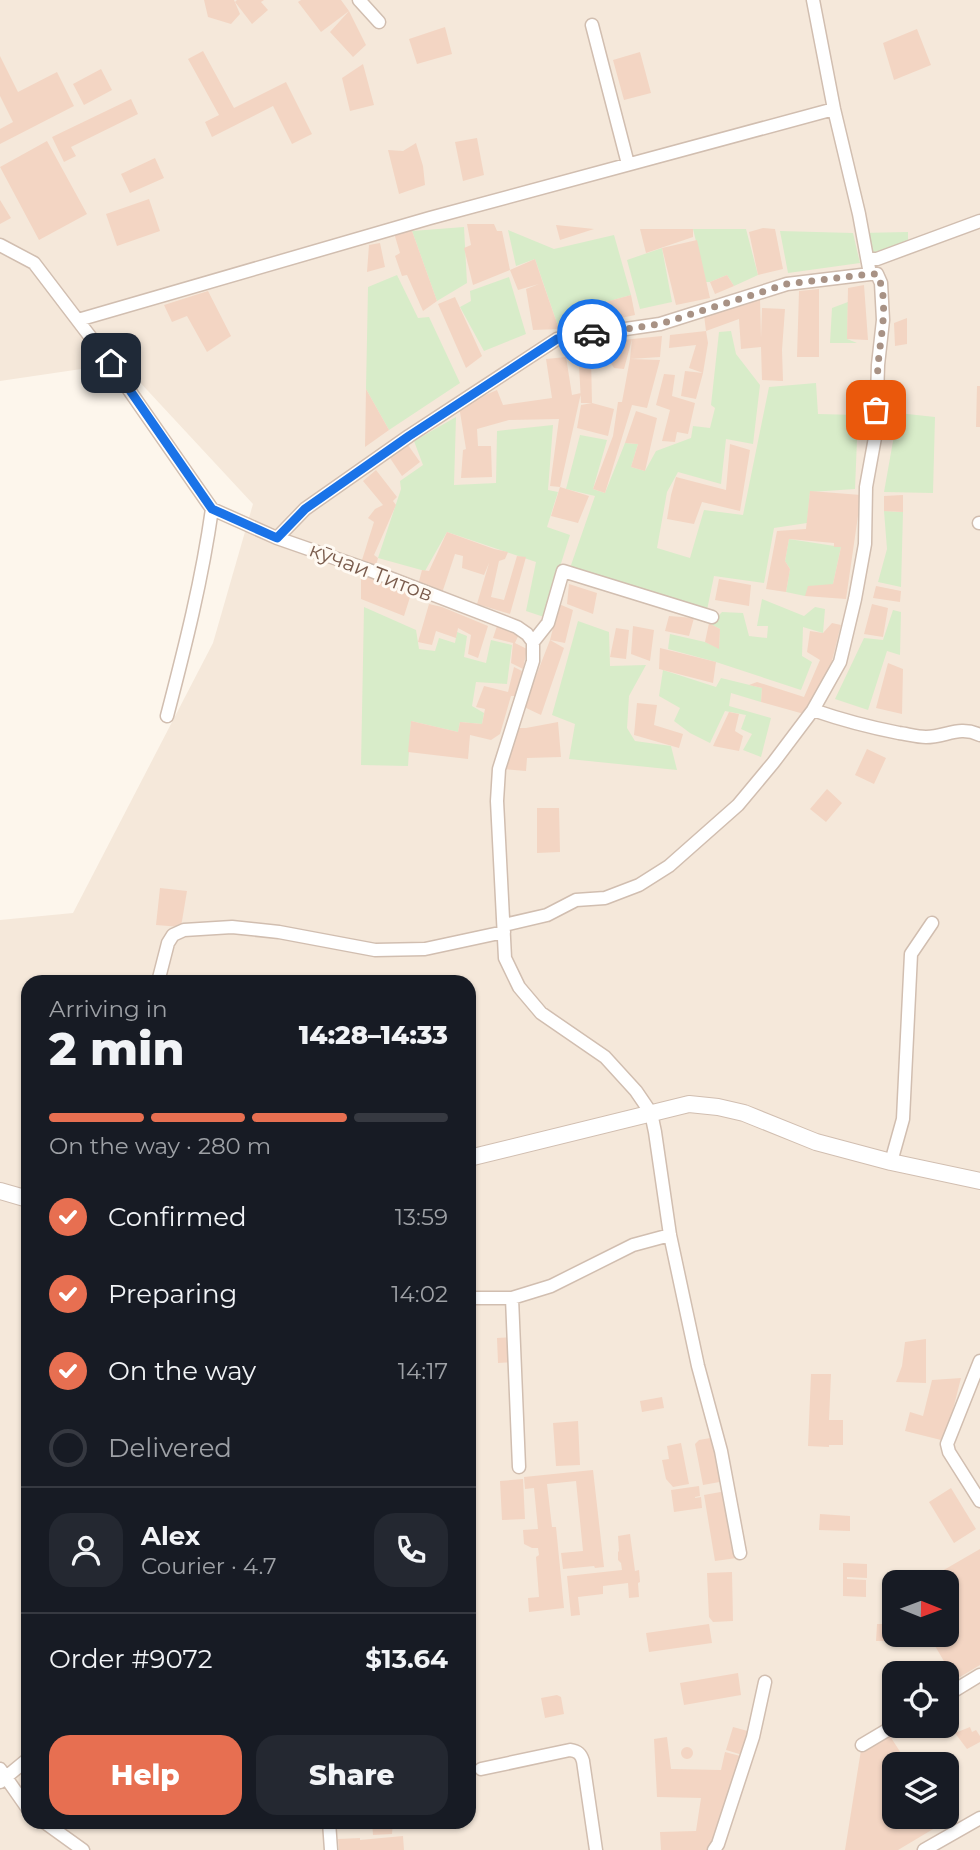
<!DOCTYPE html>
<html lang="en">
<head>
<meta charset="utf-8">
<style>
	body { margin:0; font-family:Montserrat,sans-serif; background:#242831; color:#f1f3f6; height:100vh; display:flex; flex-direction:column; font-size:26px; white-space:nowrap }
	* { box-sizing:border-box; margin:0 }
	p { font-size:23px; color:#9ea1a6 }
	.icon { flex:none; width:38px; height:38px; fill:none; stroke:currentColor; stroke-width:2; stroke-linecap:round; stroke-linejoin:round }
	.map { position:relative; flex:1; overflow:hidden }
	.drawer { position:absolute; left:21px; top:975px; width:455px; height:854px; display:flex; flex-direction:column; background:#171b24; border-radius:21px; box-shadow:0 2px 5px #0004 }
	.drawer>* { flex:none }
	.needle { width:46px; rotate:91deg }
	.controls { position:absolute; left:882px; top:1570px; display:grid; gap:14px }
	.controls a { display:grid; place-items:center; width:77px; height:77px; border-radius:14px; background:#171b24; box-shadow:0 2px 5px #0004; font-size:35px }
	.pin { position:absolute; display:grid; place-items:center; width:60px; height:60px; color:#fff; margin:-30px; border-radius:14px; box-shadow:0 4px 10px #0006 }
	.courier { position:absolute; display:grid; place-items:center; width:70px; height:70px; margin:-35px; border:5px solid #1a73e8; border-radius:50%; background:#fff; color:#222; box-shadow:0 2px 9px #0007 }
	.headline em { font-style:normal; font-weight:800 }
	.headline div { display:flex; flex-direction:column-reverse }
	.headline { display:flex; align-items:center; justify-content:space-between; height:119px; padding:0 28px }
	h1 { font-size:46px; font-weight:800; line-height:52px }
	.bar { display:grid; grid-template-columns:repeat(4,1fr); gap:10px 7px; align-content:center; height:84px; padding:0 28px }
	.bar i { height:9px; border-radius:5px; background:#363941 }
	.bar .current { background:#e76f51 }
	.bar p { grid-column:span 4 }
	.line { display:flex; align-items:center; gap:18px; padding:0 28px; border-top:2px solid #363941 }
	.line div { flex:1 }
	.round { display:grid; place-items:center; flex:none; width:74px; height:74px; border-radius:21px; background:#242831 }
	ol { padding:0 28px; list-style:none }
	li { display:flex; align-items:center; gap:21px; height:77px }
	li p { margin-inline-start:auto }
	li .icon { padding:7px; border-radius:50%; background:#e76f51; color:#fff; stroke-width:4 }
	li:last-child { color:#9ea1a6 }
	li i { width:38px; height:38px; border:4px solid #363941; border-radius:50% }
	.button { display:flex; gap:14px; margin-top:auto; padding:14px 28px }
	.button a { flex:1; height:80px; border-radius:21px; background:#e76f51; color:#fff; font-size:28px; font-weight:800; line-height:80px; text-align:center }
	.button a+a { background:#242831; color:#f1f3f6 }
	.map>svg:first-child { display:block }
</style>
</head>
<body>
<div class="map">
<svg width="980" height="1850" viewBox="0 0 980 1850">
	<rect width="100%" height="100%" fill="#fdf6ec"/>
	<!-- residential -->
	<path fill="#f5e8da" fill-rule="evenodd" d="M0,0H980V1850H0V920L73,913L213,643L253,504L122,363L0,381ZM28,982H469V1822H28ZM894,1582H947V1634H894ZM894,1673H947V1726H894ZM894,1764H947V1816H894Z"/>
	<!-- green -->
	<path fill="#d8ecc9" d="M464,227L467,283L437,301L412,231Z
		M693,229H746L758,275L734,286L727,275L710,282H706Z
		M508,230L554,249L614,235L631,295L578,310L580,327L559,329L535,259L516,266Z
		M780,231L853,233L860,263L788,273Z
		M908,232V243L867,268L859,233Z
		M662,248L672,302L640,309L627,260Z
		M397,275L418,318L429,317L460,383L389,430L366,389L368,287Z
		M509,277L526,334L484,351L460,307L471,301L470,291Z
		M848,302L847,339L857,343H830L832,308Z
		M731,331L736,354L760,385L753,444L726,439L721,484L678,472L667,492L657,548L690,558L704,510L743,515L769,387L816,383L818,414L858,415L855,489L810,492L807,523L774,528L764,583L714,576L707,610L570,568L595,496L566,489L580,435L607,440L593,489L605,493L625,443L638,444L631,467L645,471L656,451L691,438L693,426L710,428L715,408L711,405L719,332Z
		M898,413L935,417L933,493L884,492Z
		M456,417L454,485L496,483L497,431L553,425L548,490L558,492L547,527L570,535L544,617L526,611L536,562L447,532L425,571L378,558L401,489L400,481L423,465L414,441Z
		M884,511L903,512L901,587L878,582L887,549Z
		M789,539L841,547L833,584L805,596L786,592L790,569L785,561Z
		M762,599L804,616L815,607L825,609L823,633L803,627L802,656L812,662L801,690L716,662L668,649L670,634L705,642L719,648L720,629L710,624L722,612L743,613L749,636L767,638L768,626H757Z
		M364,607L416,630L419,649L435,651L439,638L455,643L457,632L467,636L464,657L486,663L491,640L512,645L507,684L476,682L472,706L484,713L482,724L460,722L458,732L411,721L408,766L361,765Z
		M893,610L901,612L900,655L887,651L868,710L835,699L864,638L883,640Z
		M578,621L609,632L610,666L646,665L629,696L627,728L635,741L671,746L677,770L569,759L575,724L552,715Z
		M663,670L716,687L721,678L762,688L761,702L731,693L729,706L771,718L761,757L743,750L752,734L741,729L746,715L725,711L710,743L690,733L674,721L680,708L659,696Z"/>
	<!-- building -->
	<path fill="#f3d5c3" d="M204,0H234L240,14L231,24L208,17Z
		M237,0H264L261,2L268,10L252,24L235,2Z
		M301,0H341L349,11L366,45L353,57L330,32L349,11L321,32L298,2Z
		M445,27L452,54L417,64L409,39Z
		M917,29L931,65L894,80L883,43Z
		M203,51L234,108L286,82L312,134L292,144L273,106L212,137L205,122L219,115L188,59Z
		M640,52L651,93L624,100L613,60Z
		M0,56L18,92L57,72L74,106L0,144V129L13,122L0,96Z
		M363,64L374,105L350,111L342,78Z
		M101,69L112,90L84,105L73,84Z
		M131,99L138,114L71,147L76,156L64,162L52,137Z
		M477,138L484,175L463,181L455,142Z
		M47,141L87,214L39,240L0,167Z
		M416,143L423,166L425,185L399,194L388,150L403,151Z
		M155,158L164,178L130,193L121,174Z
		M149,199L160,231L117,246L106,214Z
		M0,200L11,218L0,224Z
		M467,224H494L497,231H502L510,270L473,285L464,248L471,245Z
		M556,225L594,229L560,240Z
		M763,228L775,229L783,269L758,275L749,232Z
		M640,229H693V237L646,253Z
		M412,231L437,301L423,311L407,275L402,276L395,256L400,253L394,233Z
		M697,240L710,298L676,305L662,248Z
		M380,243L385,267L367,272L369,245Z
		M535,259L543,283L559,329L533,330L526,289L539,284L518,290L510,270Z
		M727,275L734,286L715,294L710,282Z
		M864,285L868,340L847,339L848,288Z
		M819,289V357H797L799,291Z
		M208,291L231,336L207,352L187,316L172,322L164,305Z
		M631,295L635,315L580,327L577,310Z
		M455,297L482,356L466,368L438,304Z
		M760,298L761,338L762,308L785,309L782,350L783,381L762,380L761,347L741,349L739,319L706,331L704,315Z
		M907,318V344L895,346L894,323Z
		M706,331L708,343L703,373L689,368L696,345L669,348L670,335Z
		M662,336L660,357L630,359L632,339L624,369L614,368L609,360L591,359L592,403L614,409L608,436L577,428L581,405L592,403H581L578,345L632,339Z
		M566,357L572,395L581,393L560,487L550,486L559,419L509,420L477,429L478,446H491L492,477L461,478L463,450L466,449L459,406L497,390L503,405L552,398L546,359Z
		M630,359L660,360L647,408L632,405L605,493L593,489L613,436L618,402H622Z
		M685,371L703,373L696,399L681,396Z
		M664,374L675,375L672,396L695,403L688,434L677,432L675,442L662,441L670,410L656,405Z
		M977,386H980V427H976Z
		M366,389L389,430L365,447Z
		M636,411L657,418L645,471L631,467L638,444L625,443Z
		M730,444L750,450L740,511L702,502L694,524L667,519L671,495L676,477L726,490Z
		M408,445L420,462L402,476L390,458Z
		M376,470L397,497L393,501L396,505L374,555L378,558L376,565L362,560L374,522L368,518L375,509L383,505L363,481Z
		M560,487L589,496L578,523L551,516Z
		M810,491L861,495L846,599L805,596L808,586L833,584L841,547H834V543L789,539L785,561L790,569L786,592L766,589L777,531L806,529Z
		M903,495V512L884,511V496Z
		M447,532L494,549L508,552L505,559L499,561L491,597L504,600L517,556L526,557L510,614L477,604L489,563L484,575L462,568L463,556L455,554L442,593L418,585L422,570L429,571Z
		M361,574L392,583L393,587L411,594L404,616L361,599Z
		M719,579L751,585L749,606L715,600Z
		M569,584L597,593L593,614L567,604Z
		M876,586L901,591L900,602L873,598Z
		M429,604L442,607L488,626L478,658L468,654L471,635L458,628L456,638L436,631L432,645L418,642Z
		M559,604L573,610L565,643L550,640Z
		M872,604L888,608L883,637L864,634Z
		M669,616L694,618L689,636L665,631Z
		M709,623L720,629L719,649L705,642Z
		M832,623L841,625L831,665L804,714L761,702L762,688L749,685L757,682L804,697L820,660L807,652L810,631L823,633Z
		M497,626L519,634L515,643L527,649L523,669L511,663L513,643L493,638Z
		M633,626L654,630L650,661L631,654Z
		M616,628L629,630L626,659L610,657Z
		M550,640L564,648L541,715L524,707Z
		M660,648L716,662L713,683L659,669Z
		M888,663L903,669L902,714L876,708Z
		M514,667L522,671L515,696H511L500,734L491,740L470,735L468,759L408,752L411,721L458,732L460,722L482,724L485,709L476,707L484,686L508,692Z
		M637,703L657,705L654,725L683,734L679,748L634,735Z
		M729,712L739,714L735,731L743,736L739,751L713,746Z
		M558,722L561,757L527,758L526,771L503,769L514,728H526Z
		M867,749L886,758L874,784L855,775Z
		M827,789L842,803L826,822L810,809Z
		M537,808H559L560,852L537,853Z
		M160,888L187,891L181,927L156,925Z
		M516,1337L517,1362L498,1363L497,1338Z
		M926,1339V1383L896,1382L902,1366L905,1342Z
		M811,1374H831L829,1420H843V1445H829V1447L808,1446Z
		M961,1378L945,1441L905,1431L910,1412L923,1416L932,1380Z
		M662,1397L664,1408L642,1412L640,1401Z
		M578,1421L580,1465L556,1466L553,1423Z
		M716,1437L725,1481L703,1485L695,1444L699,1440Z
		M681,1443L689,1484L673,1487L666,1479L662,1460L669,1459L667,1446Z
		M593,1470L604,1567L595,1568L594,1566L563,1569L561,1553L583,1551L576,1481L547,1484L552,1527H556L564,1608L529,1612L528,1598L539,1597L536,1557L539,1555L538,1548H532L524,1544L523,1530L538,1529L534,1488L525,1489L524,1477Z
		M523,1479L525,1519L502,1520L500,1481Z
		M699,1486L700,1496L695,1497V1498L701,1497L702,1508L674,1512L671,1490Z
		M951,1488L976,1529L954,1543L929,1502Z
		M726,1491L737,1558L715,1561L704,1495Z
		M820,1514L850,1516V1531L819,1530Z
		M630,1534L635,1571L639,1570L640,1582L638,1583L639,1597L629,1598L628,1583L603,1586V1594L578,1597L580,1615L571,1616L567,1576L622,1570L621,1563L618,1560V1552L619,1551L618,1536Z
		M980,1549V1665L955,1680L928,1634H947V1582H923Z
		M843,1563L867,1564V1578L847,1577V1579L866,1580V1597L843,1596Z
		M732,1572L733,1621L713,1622L709,1617L707,1573Z
		M469,1582H471L474,1614L469,1615Z
		M709,1624L712,1643L649,1652L646,1633Z
		M877,1624H889V1641H876Z
		M738,1673L741,1695L684,1705L680,1683Z
		M557,1695L561,1697L564,1714L545,1718L541,1698Z
		M733,1727L755,1733L749,1757L726,1750Z
		M970,1727L972,1732L976,1730L980,1736V1742L967,1749L955,1733Z
		M888,1733L908,1764H894V1816H941L945,1822L898,1850H845L861,1750Z
		M667,1737L671,1769L721,1770L725,1752L748,1758L740,1782H731L730,1785L713,1850H661L660,1832L696,1831L701,1798L657,1797L654,1739Z
		M681 1753a6 6 0 1 1 12 0a6 6 0 1 1-12 0Z
		M372,1822H393L392,1834L373,1835Z
		M403,1836L404,1850H339L338,1839L360,1838V1840Z"/>
	<g fill="none" stroke-linecap="round" stroke-linejoin="round">
		<!-- minor casing -->
		<g stroke="#d1beb0" stroke-width="15">
			<path id="minor" d="M359,0L379,22
				M813,0L834,109L859,214L870,274
				M592,25L628,164
				M0,245L34,263L111,364L212,509L277,538L369,570L517,627L527,634L533,642
				M868,259H877L980,221
				M78,320L430,218L834,109
				M979,523H980
				M277,538L305,509L409,436L557,339L660,324L787,284L870,274H877L881,283L883,320L878,365L876,432L866,487L865,544L855,599L840,662L813,710L773,763L738,805L669,866L639,885L605,898L576,900L547,915L504,925
				M712,617L563,571L548,623L533,642V661L499,769L497,801L505,958L519,987L541,1013L605,1057L636,1091L651,1113L655,1132L670,1235L698,1366L721,1451L740,1553
				M813,710C842,720 868,727 899,733C907,734 917,737 926,737C946,737 959,725 980,735
				M167,716C185,647 202,580 212,509
				M158,982L168,943L173,935L184,930L232,927L279,932L375,950L425,949L504,932
				M891,1162L903,1119L911,954L932,923
				M469,1298H512L551,1286L633,1245L670,1235
				M512,1298L519,1467
				M980,1361L947,1444L949,1452L980,1501
				M947,1695L980,1675
				M862,1745L894,1726
				M0,1769L28,1809
				M481,1769L570,1750C578,1751 581,1754 583,1761L596,1850
				M0,1782L28,1759
				M44,1822L83,1850
				M329,1822L331,1850
				M714,1850L718,1844L753,1737L765,1682
				M924,1850L980,1818"/>
		</g>
		<!-- tertiary casing -->
		<g stroke="#d1beb0" stroke-width="18">
			<path id="tertiary" d="M469,1158L689,1104L718,1107L744,1113L816,1142L891,1162L980,1181
				M0,1191L28,1199"/>
		</g>
		<!-- minor -->
		<use href="#minor" stroke="#fff" stroke-width="12"/>
		<!-- tertiary -->
		<use href="#tertiary" stroke="#fff" stroke-width="16"/>
	</g>
	<g fill="none" stroke-linecap="round" stroke-linejoin="round">
		<!-- done -->
		<path stroke="#a89285" stroke-width="7" stroke-dasharray="0 12.6" d="M592,334L660,324L787,284L870,274H877C890,300 880,338 878,366C877,380 877,395 876,410"/>
		<!-- route -->
		<path stroke="#1a73e8" stroke-width="9" d="M111,363L212,509L277,538L305,509L409,436L557,339L592,334"/>
	</g>
	<g text-anchor="middle" stroke-width="6" stroke-linejoin="round" paint-order="stroke">
		<!-- street labels -->
		<g font-size="21" fill="#7a5c4d" stroke="#fffaf3">
			<text transform="translate(371 572) rotate(21)" y="7">кӯчаи Титов</text>
		</g>
	</g>
</svg>
<div class="controls">
<a><svg class="needle" viewBox="-14 -14 28 28"><path d="M0-13l5 13h-10z" fill="#e53935"/><path d="M0 13l5-13h-10z" fill="#9ea1a6"/></svg></a>
<a><svg class="icon" aria-label="locate" viewBox="0 0 24 24"><circle cx="12" cy="12" r="6"/><path d="M12 2v4M12 18v4M2 12h4M18 12h4"/></svg></a>
<a><svg class="icon" aria-label="layers" viewBox="0 0 24 24"><path d="M12 4l9 5-9 5-9-5zM3 14l9 5 9-5"/></svg></a>
</div>
<div class="pin" style="left:876px;top:410px;background:#ea580c"><svg class="icon" aria-label="bag" viewBox="0 0 24 24"><path d="M5 8h14l-1 12H6zM9 8a3 3 0 0 1 6 0"/></svg></div>
<div class="pin" style="left:111px;top:363px;background:#1f2937"><svg class="icon" aria-label="home" viewBox="0 0 24 24"><path d="M3 11l9-7 9 7M6 9v11h12V9"/></svg></div>
<div class="courier" style="left:592px;top:334px"><svg class="icon" aria-label="car" viewBox="0 0 24 24"><path d="M5 17H2v-5l4-1 3-4h7l3 4 3 1v5h-3M9 17h6M6 11h13"/><circle cx="7" cy="17" r="2"/><circle cx="17" cy="17" r="2"/></svg></div>
<section class="drawer">
<div class="headline"><div><h1>2 min</h1><p>Arriving in</p></div><em>14:28–14:33</em></div>
<div class="bar"><i class="current"></i><i class="current"></i><i class="current"></i><i></i><p>On the way · 280 m</p></div>
<ol>
<li><svg class="icon" aria-label="check" viewBox="0 0 24 24"><path d="M5 12l5 5 9-10"/></svg>Confirmed<p>13:59</p></li>
<li><svg class="icon" aria-label="check" viewBox="0 0 24 24"><path d="M5 12l5 5 9-10"/></svg>Preparing<p>14:02</p></li>
<li><svg class="icon" aria-label="check" viewBox="0 0 24 24"><path d="M5 12l5 5 9-10"/></svg>On the way<p>14:17</p></li>
<li><i></i>Delivered</li>
</ol>
<div class="line" style="height:126px"><a class="round"><svg class="icon" aria-label="person" viewBox="0 0 24 24"><circle cx="12" cy="8" r="4"/><path d="M4 21q1-7 8-7t8 7"/></svg></a><div><b>Alex</b><p>Courier · 4.7</p></div><a class="round"><svg class="icon" aria-label="phone" viewBox="0 0 24 24"><path d="M5 4h4l2 5-3 2q2 4 5 5l2-3 5 2v4C11 20 4 13 5 4z"/></svg></a></div>
<div class="line" style="height:91px"><div>Order #9072</div><b>$13.64</b></div>
<div class="button"><a>Help</a><a>Share</a></div>
</section>
</div>
</body>
</html>
